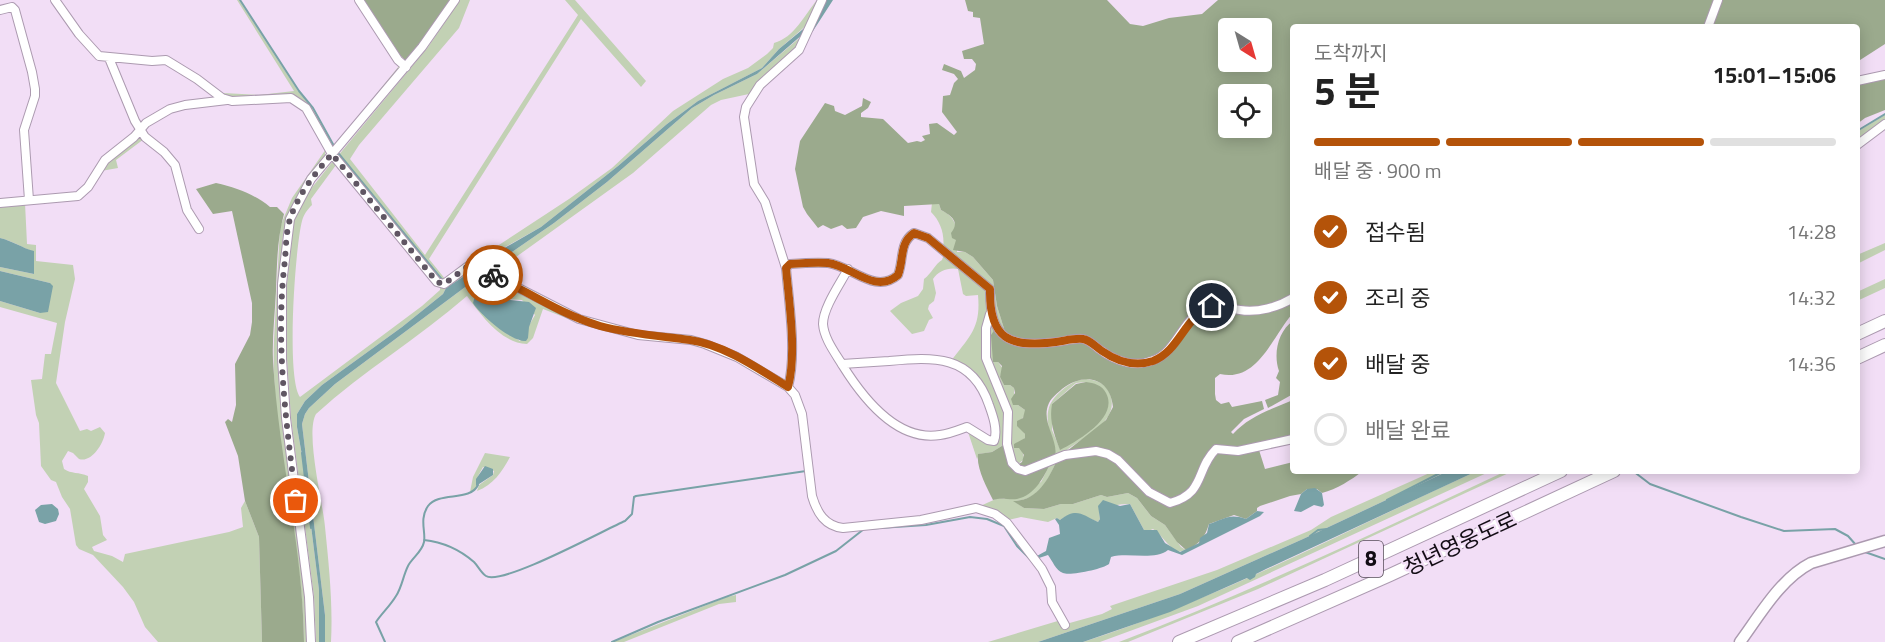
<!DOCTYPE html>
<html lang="ko">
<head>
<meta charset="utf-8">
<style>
	body { margin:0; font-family:"Titillium Web","Noto Sans KR",sans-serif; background:#f2f2f2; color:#222; height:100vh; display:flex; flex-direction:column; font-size:22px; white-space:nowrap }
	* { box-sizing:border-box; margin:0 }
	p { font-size:20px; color:#767676 }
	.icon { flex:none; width:33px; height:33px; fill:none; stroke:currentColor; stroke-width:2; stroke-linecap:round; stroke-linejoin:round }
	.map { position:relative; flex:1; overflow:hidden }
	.drawer { position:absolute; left:1290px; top:24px; width:570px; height:450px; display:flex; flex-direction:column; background:#fff; border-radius:6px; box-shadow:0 3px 15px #0003 }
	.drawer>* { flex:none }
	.needle { width:39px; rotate:143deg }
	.controls { position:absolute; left:1218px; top:18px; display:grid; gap:12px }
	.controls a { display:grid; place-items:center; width:54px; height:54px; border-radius:6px; background:#fff; box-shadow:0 3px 15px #0003; font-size:30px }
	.pin { position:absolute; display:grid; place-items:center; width:51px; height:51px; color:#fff; margin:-26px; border:3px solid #fff; border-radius:50%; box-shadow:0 2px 6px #0007 }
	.courier { position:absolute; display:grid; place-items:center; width:60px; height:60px; margin:-30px; border:4px solid #b45309; border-radius:50%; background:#fff; color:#222; box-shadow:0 2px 8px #0007 }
	.summary em { font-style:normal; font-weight:700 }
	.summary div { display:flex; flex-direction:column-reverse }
	.summary { display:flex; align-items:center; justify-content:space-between; height:102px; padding:0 24px }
	h1 { font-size:39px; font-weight:700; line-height:45px }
	.bar { display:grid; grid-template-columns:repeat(4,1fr); gap:9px 6px; align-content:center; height:72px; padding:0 24px }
	.bar i { height:8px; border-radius:4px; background:#e0e0e0 }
	.bar .on { background:#b45309 }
	.bar p { grid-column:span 4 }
	ol { padding:0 24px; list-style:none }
	li { display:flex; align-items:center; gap:18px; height:66px }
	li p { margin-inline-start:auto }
	li .icon { padding:6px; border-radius:50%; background:#b45309; color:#fff; stroke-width:4 }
	li:last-child { color:#767676 }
	li i { width:33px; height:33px; border:3px solid #e0e0e0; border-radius:50% }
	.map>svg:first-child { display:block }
</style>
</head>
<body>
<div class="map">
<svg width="1885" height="642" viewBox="0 0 1885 642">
	<rect width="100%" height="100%" fill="#f2def6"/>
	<!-- green -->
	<path fill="#c2d1b4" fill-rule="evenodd" d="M237,0H239L298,91L312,108L334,146L399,66L400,69L334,149L302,101L227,97L168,60L164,55L223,93L259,95L294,91Z
		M460,0H470L459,28L359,145L350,159L425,255L578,15L565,0H575L646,81L641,87L581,19L429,259L446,280L443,282L437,279L337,157L428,47Z
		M817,0H820L808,24L779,49L762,68L698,101L667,124L618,166L541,227L482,260H476L569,199L612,168L673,111L723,79L748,68L767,54L773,48L774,43C794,38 805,14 817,0Z
		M804,34L797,50L756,85L749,94L721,100L711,105L633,173L509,262L503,277L489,268L554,223L607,182L692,108L714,95L757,74Z
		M1885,115V121L1857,142V132Z
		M140,134L144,139L116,160L118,168L101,171L108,161Z
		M326,149C326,164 303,184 296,198C289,210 286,222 283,235L277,335L278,364L309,614L308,642H304C303,541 270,441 274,340L280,227L292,198Z
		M333,161L336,165L311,199L312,205C307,210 304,214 302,221C295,248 286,378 300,397L422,306L440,290V286L473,266L478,267L446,288L443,294L402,327L322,385L305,401L297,414V427L303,461L319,590V642H316L314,597L291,418L287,359V284L294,220L310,190Z
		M25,203L27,244L36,245V261L73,265L75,279L65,322L56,383L80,431L87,429L91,431L100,427L105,433C103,445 91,463 79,459L73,453L68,451L62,461L64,469C71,474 79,472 88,476V482L84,489L100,516L103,535L107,540L92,547L94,551L112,556L123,562L125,554L229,532L243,527L241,508L245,501L259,537L262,642H158L145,627L134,602L123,587L93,555L79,549L76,545L70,509L62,497L56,482L51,480L41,466L39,423L36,415L31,380L42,379L45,354H51L57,323L0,307V301L40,313L50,283L0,271V267L34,274V252C22,247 12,241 0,238V205Z
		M932,203L939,204L941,210C960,219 956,232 957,252H965L973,257L993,280L997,306L1006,335L997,327L992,288L943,249C945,235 941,222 931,212Z
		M1885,243V250L1857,264V255Z
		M944,254L989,290V312L983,341L1006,413L1005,444L992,452L979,454L977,459L967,429L995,443C994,393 991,391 951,361C970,336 981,328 978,295L966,296L963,294L958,269C949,267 938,271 933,279L936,293L934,301L929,305L928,309L933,318L929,320L924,331L912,334L890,311L901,303L918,296L923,289L924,279C932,273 935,264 942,260Z
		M484,273L525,293L544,306L550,308L579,323L543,309L533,338L527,344C501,343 481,315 467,296C419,338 363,371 316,414C305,433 323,503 325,527C329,566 333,604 331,642H325V615L302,424L305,414L309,408L335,384ZM492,287L502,299L522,300L535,315L520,341L491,321L483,313L475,296Z
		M1885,279V288L1857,301V292Z
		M990,324L995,329L998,362L1003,369L1000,377L1004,385H1010L1014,388V396L1018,405L1025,410L1026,414L1020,421L1021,428L1025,434V438L1020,442C1019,449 1024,452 1024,459L1016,466C1006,446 1014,438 1009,420C1000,384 981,363 990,324Z
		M1086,379C1096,380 1105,383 1109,392C1121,417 1092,433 1074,445C1067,449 1063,455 1055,457C1052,431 1037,411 1061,391C1069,384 1076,380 1086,379ZM1086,382L1091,430L1060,449L1052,430V404L1076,383Z
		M485,453L510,457C502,472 493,485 477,491L479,485L493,475L494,471L483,467L478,476L476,490L470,492L473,477Z
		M1057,460C1049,479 1038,501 1014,501L1024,508L1044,509L1061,504H1073L1101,495L1107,497L1128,493L1137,498L1151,516L1165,525L1181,547L1186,550L1178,552C1166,545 1163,536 1153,529L1148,531L1144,530L1130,504C1119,504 1109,506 1099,509L1100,519L1098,522C1085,516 1072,510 1060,520L1057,518L1048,522L1021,517L1008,520L978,507L998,498L1004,499L1041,482L1051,462Z
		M1434,471H1448L1303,539L1180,594L1038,642H988L1061,620L1066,624L1102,614L1112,609L1110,606L1217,570L1311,530L1331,517Z
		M1477,471H1491L1198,606L1100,642H1083C1220,598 1347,530 1477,471Z
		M1506,471H1513L1258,589L1128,642H1119C1251,592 1378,531 1506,471Z
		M736,595V602L719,604L624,642H613L727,597Z"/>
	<!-- forest -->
	<path fill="#9baa8d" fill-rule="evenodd" d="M364,0H452L414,54L405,60L400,55Z
		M965,0H1107L1130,24L1143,26L1169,18L1202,14L1218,0H1717L1707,27H1293V296L1265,308L1204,307L1165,352L1140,363L1124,360L1093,342L1032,344L1006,335L997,306L993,280L973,257L965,252L953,250L956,240L952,238L951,233C960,222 952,216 941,210L939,204L904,206V216L881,211L863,217L856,228L847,229L842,225L831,229L823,225L818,228L807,214L803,207L795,169L800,141L825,103L834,106L835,111L845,115L862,106L863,98L871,102L868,108L861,113V117L883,119L908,143L917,141L921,142L925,140L922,136L930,134L929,124L937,123L954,135L957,132L942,112L943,96L950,95L954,83L958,79L954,74L942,70L944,64L961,71L964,78L975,70L976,64L972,59H964L962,51L984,44L980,18L973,17V12L968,11ZM1228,28H1262V62H1228ZM1228,94H1262V128H1228Z
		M1720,0H1885V44L1857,62V27H1710Z
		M1885,76V110L1865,118L1857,124V82Z
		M216,183C237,188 254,194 270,207H277L284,214C277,239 277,265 276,291C275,313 272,337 273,360C278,454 303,547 304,642H262L259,537L245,501L238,456L225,422L228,419L232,422L236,405L235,364L250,335L252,322V303L232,211L213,214L196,189Z
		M1293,300V313C1273,335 1258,383 1220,374L1215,378V394L1216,400L1221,404L1229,402L1232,407L1262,401L1264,409L1244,419L1231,432L1233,434C1249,416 1272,409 1293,400V438L1262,446L1216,448L1195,486L1176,500L1158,496L1108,453L1062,455L1106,420L1113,407C1110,377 1084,372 1062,389C1058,393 1052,397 1049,403C1040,422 1059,439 1055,457L1025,470L1016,466L1022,462L1024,455L1019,448H1014V444L1025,438V434L1017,426V421L1023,418L1025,410L1018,405H1013L1011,399L1015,393L1014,388L1010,385H1004L1000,377L1002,366L998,362H993L991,335L995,329L1010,341H1084L1123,363L1157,361L1199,314L1213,308L1243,313Z
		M1293,321V394L1268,408L1265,400L1278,395L1280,382L1276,378L1279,371C1273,354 1278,331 1293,321Z
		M1086,382C1094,383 1102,385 1106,393C1119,417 1079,440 1060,450C1054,434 1049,421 1052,404L1076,384Z
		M1005,444L1017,471L1051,462C1044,477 1035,495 1017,499C1008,500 1001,497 993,500C987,488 976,468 978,454L992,452Z
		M1259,450L1265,469L1293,462V471H1363C1351,480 1337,489 1322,493L1317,489H1307L1301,494L1290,496L1260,506L1257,508V511L1246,519L1234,515L1209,524C1205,537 1200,544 1186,550L1177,542L1165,525L1151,516L1137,498L1128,493L1107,497L1101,495L1073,504H1061L1044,509L1024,508L1013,501C1037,501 1048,480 1057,460L1096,453L1107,456L1170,505L1186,500L1192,495L1217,452Z"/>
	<!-- water -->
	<path fill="#79a2a7" d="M826,0H833L813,31L803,34L757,74L714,95L692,108L607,182L554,223L489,268L482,261L541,227L618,166L667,124L698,101L762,68L779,49L814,20Z
		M0,238C13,241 22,248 34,251V274L0,267Z
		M478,267L484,273L335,384L309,408L305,414L302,424L325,615V642H319V590L303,461L297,427V414L305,401L322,385L402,327L443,294L446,288Z
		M0,271L50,283L53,286L48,312L40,313L0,301Z
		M489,286L502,299L529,302L536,308L529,327L528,338L526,341C510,341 485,318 475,306L473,303L475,296Z
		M485,466L493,469V475L476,486V479Z
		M1448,471H1477L1266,569L1256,574L1255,577L1250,580L1247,578L1170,612L1083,642H1038L1180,594L1303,539Z
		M1315,488L1322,493L1324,505L1322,507L1314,505L1301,512L1294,511L1301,494L1307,489Z
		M1103,500L1120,506L1130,504L1144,530H1157L1165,543L1180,552L1199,543L1200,538L1207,533L1209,524C1225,519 1229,513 1246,519L1257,511L1264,512L1260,516L1182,555L1168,550C1154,561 1128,552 1111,557L1109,564C1103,569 1070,576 1063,573C1056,571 1052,560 1048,555L1036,559L1035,557L1046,551L1049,538L1060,534L1059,525L1055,519L1057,518L1060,520C1077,507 1082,515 1098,522L1100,519L1098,506Z
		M52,504L58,509L59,514L56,521L45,524L39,522L35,510L41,505Z"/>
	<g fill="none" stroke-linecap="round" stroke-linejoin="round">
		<!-- stream -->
		<path stroke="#79a2a7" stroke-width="2" d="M240,0L299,91L313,108L334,146
			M1857,131L1885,114
			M339,154L444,282
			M302,453L311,528
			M1633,471L1650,484L1741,517L1784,531L1835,529L1848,536L1856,545
			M1387,500L1444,471
			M1310,536L1318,530L1327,529
			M424,540C443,542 459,549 474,562C478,566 481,573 486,576C502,586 604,530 625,521L632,514L634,497L636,496L806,471
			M1865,552L1885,559
			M385,642L376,622C382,613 390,606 396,596C402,587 403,576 408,566C412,558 422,552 424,542C426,532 419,519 428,506C439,491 470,502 478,485
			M612,642L658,622L785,575L836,551L864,529L926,525L970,517L987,519L1004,526L1017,546L1030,559"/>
		<!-- minor casing -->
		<g stroke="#ac9ab0" stroke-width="10">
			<path id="minor" d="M55,0L79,34L99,56L152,61L166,60L197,79L222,98L232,101L291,98L306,108L332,154L437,282L444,284L471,264L478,263L493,275L579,319L638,335L691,340L705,344L737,357L788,387L795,395L802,414L812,496C817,513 825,526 843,528L921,520L976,508L995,514L1007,523L1042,569L1051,587L1052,602L1065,625
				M359,0L398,60L406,67
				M0,10L12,7L15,10L32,72L35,89V96L24,130L29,200
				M1708,27L1718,0
				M109,58L135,121L145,137L164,152L175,165L187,210L199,229
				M1857,81L1885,75
				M1857,145L1885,124
				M0,203L78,196L88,187L105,160L134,137L146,123L170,109L185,105L227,100
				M786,268L765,202L754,184L744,117L746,107L760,85L799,50L822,0
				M990,314L986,328V358L1008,412L1007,444L1012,463L1018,469L1025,471L1065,455L1096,451L1108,454L1118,460L1149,492L1170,503C1206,493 1195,470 1216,449L1238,451L1293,439
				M842,364C858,363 873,362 889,361C933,357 972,354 989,405C993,416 998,430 994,441L988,440L967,427C959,430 949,434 940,435C897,442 863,398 843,366C836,354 824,339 823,324C823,308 840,284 848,269
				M788,387C797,354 789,303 786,268L790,264C803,263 816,262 828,263C852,266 875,295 898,275C904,259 899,243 914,233L928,238L990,289C989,339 1009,348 1056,342C1065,341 1075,338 1083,339C1089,340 1094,345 1099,349C1115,361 1135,368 1154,360C1178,351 1184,314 1209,307C1219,304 1230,309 1240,310C1258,313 1278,307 1293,298
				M311,642L309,597L286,418L282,359V284L290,219L311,179L422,47L455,0"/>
		</g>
		<!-- major casing -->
		<g stroke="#ac9ab0" stroke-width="13">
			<path id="major" d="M1740,642C1760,615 1780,579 1811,563L1885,541"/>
		</g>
		<!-- highway casing -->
		<g stroke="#ac9ab0" stroke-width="14">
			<path id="highway" d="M1857,334L1885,321
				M1857,358L1885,345
				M1179,642L1325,580L1561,471
				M1238,642L1390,575L1614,471"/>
		</g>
		<!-- minor -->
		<use href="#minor" stroke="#fff" stroke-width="8"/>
		<!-- major -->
		<use href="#major" stroke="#fff" stroke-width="10"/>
		<!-- highway -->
		<use href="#highway" stroke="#fff" stroke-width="12"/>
	</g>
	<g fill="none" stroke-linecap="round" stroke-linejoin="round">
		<!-- done -->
		<path stroke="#605663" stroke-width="6" stroke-dasharray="0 10.8" d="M296,501C286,422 275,340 285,260C286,247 286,232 290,219C298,195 315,173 332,154L437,282L444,284L471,264L478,263L493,275"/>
		<!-- route -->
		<path stroke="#b45309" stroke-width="8" d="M493,275C528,292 562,315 600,326C630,334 660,336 690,340C725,345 759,369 788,387C797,354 789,302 786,268L790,264C803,263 816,262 828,263C852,266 875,295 898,275C904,260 899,243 914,233L928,238L990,289C989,339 1009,348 1056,342C1064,341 1074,338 1083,339C1090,340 1096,347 1102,351C1118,362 1135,367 1153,361C1180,351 1185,315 1212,306"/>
	</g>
	<g text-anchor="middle" stroke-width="4.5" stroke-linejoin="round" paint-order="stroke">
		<!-- shield labels -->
		<rect fill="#f2def6" stroke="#554b58" stroke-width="1.5" x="1359" y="541" width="24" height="36" rx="4.5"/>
		<g font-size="21" font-weight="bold" fill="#120c14">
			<text x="1371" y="566">8</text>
		</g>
		<!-- street labels -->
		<g font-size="22" fill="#120c14" stroke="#f2def6">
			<text transform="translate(1460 543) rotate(-25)" y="8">청년영웅도로</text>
		</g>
	</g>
</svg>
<div class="controls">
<a><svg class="needle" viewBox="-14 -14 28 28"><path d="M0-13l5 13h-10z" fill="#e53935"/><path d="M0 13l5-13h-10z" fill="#767676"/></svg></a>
<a><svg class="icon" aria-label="locate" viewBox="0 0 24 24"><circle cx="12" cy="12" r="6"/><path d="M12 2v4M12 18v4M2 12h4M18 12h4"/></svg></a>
</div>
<div class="pin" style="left:296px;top:501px;background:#ea580c"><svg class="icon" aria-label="bag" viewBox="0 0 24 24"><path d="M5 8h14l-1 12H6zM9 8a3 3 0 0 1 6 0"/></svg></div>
<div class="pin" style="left:1212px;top:306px;background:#1f2937"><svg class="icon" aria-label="home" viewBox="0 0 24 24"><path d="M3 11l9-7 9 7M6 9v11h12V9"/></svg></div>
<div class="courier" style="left:493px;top:275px"><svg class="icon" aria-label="bike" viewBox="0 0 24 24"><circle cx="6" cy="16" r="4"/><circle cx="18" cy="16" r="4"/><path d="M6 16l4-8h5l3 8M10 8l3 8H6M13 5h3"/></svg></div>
<section class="drawer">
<div class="summary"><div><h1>5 분</h1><p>도착까지</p></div><em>15:01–15:06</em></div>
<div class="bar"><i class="on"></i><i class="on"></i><i class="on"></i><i></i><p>배달 중 · 900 m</p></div>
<ol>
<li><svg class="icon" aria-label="check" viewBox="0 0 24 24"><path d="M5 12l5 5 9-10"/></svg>접수됨<p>14:28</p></li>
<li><svg class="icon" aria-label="check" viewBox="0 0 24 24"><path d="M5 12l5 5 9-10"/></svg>조리 중<p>14:32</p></li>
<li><svg class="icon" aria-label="check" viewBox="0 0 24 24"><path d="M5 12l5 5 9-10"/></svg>배달 중<p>14:36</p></li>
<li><i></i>배달 완료</li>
</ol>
</section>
</div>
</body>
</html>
